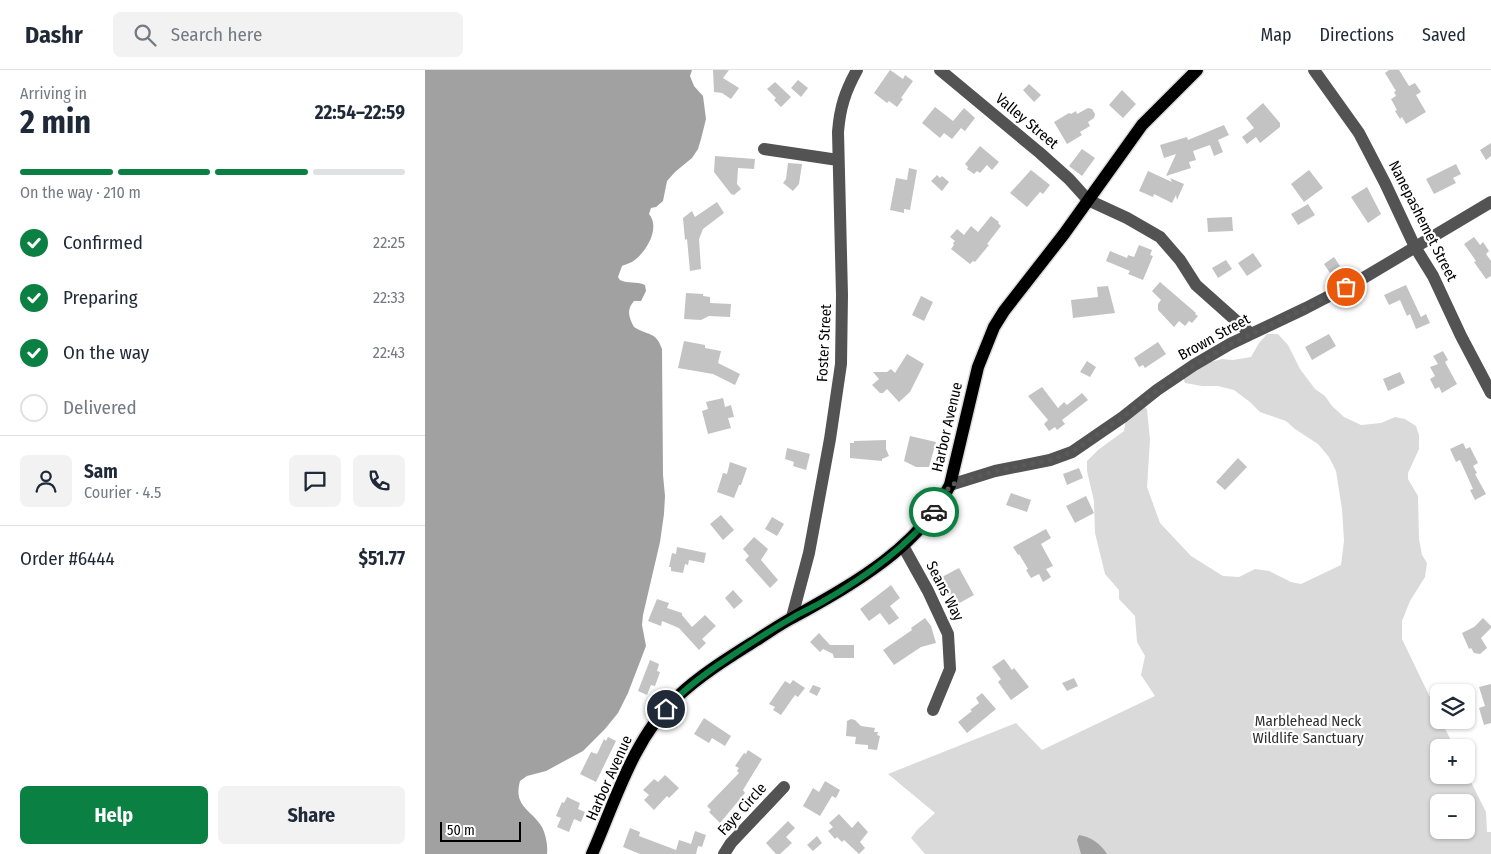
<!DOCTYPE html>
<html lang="en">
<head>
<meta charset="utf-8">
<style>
	body { margin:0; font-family:"Fira Sans Condensed",sans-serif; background:#f2f2f3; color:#1f2937; height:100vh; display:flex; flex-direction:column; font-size:19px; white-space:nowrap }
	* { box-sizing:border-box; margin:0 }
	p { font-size:16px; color:#747a83 }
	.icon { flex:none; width:28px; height:28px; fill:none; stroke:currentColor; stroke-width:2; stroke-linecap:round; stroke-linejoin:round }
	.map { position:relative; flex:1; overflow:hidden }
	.details { display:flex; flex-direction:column; background:#fff; width:425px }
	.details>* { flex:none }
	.controls { position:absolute; left:1005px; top:614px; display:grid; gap:10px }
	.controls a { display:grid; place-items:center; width:45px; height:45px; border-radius:8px; background:#fff; box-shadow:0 1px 4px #0004; font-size:25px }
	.scale { position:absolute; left:15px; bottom:12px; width:81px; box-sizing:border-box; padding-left:5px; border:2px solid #000; border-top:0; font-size:14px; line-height:18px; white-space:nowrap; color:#000; -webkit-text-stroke:4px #fff; paint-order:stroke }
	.pin { position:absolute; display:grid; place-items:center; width:42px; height:42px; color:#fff; margin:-21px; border:2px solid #fff; border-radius:50%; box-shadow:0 1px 5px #0007 }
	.courier { position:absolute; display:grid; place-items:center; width:50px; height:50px; margin:-25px; border:4px solid #0b8043; border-radius:50%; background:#fff; color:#222; box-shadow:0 1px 6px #0007 }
	.headline em { font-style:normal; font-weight:700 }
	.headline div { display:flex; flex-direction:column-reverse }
	.headline { display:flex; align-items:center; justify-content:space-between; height:85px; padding:0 20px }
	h1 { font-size:32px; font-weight:700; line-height:38px }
	.bar { display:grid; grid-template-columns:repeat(4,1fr); gap:8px 5px; align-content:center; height:60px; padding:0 20px }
	.bar i { height:6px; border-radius:4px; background:#e0e1e3 }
	.bar .on { background:#0b8043 }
	.bar p { grid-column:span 4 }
	.line { display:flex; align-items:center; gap:12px; padding:0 20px; border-top:1px solid #e0e1e3 }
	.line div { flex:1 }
	.round { display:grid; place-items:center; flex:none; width:52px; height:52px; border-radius:8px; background:#f2f2f3 }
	ol { padding:0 20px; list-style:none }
	li { display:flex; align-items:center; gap:15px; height:55px }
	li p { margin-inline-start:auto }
	li .icon { padding:5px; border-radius:50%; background:#0b8043; color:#fff; stroke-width:4 }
	li:last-child { color:#747a83 }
	li i { width:28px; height:28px; border:2px solid #e0e1e3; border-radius:50% }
	.button { display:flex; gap:10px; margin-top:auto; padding:10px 20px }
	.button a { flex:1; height:58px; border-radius:8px; background:#0b8043; color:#fff; font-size:20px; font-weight:700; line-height:58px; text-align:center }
	.button a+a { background:#f2f2f3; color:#1f2937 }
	header { display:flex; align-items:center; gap:30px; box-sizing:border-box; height:70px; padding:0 25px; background:#fff; border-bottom:1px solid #e0e1e3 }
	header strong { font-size:24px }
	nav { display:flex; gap:28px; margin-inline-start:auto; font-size:18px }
	.search { width:350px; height:45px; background:#f2f2f3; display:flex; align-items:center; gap:12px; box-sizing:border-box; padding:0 18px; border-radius:8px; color:#747a83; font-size:19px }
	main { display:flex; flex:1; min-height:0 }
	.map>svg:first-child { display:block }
</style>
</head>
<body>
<header>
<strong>Dashr</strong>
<div class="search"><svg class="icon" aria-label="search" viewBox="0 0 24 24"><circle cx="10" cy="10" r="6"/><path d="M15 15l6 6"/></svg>Search here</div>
<nav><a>Map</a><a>Directions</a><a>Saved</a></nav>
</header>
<main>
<section class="details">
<div class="headline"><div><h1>2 min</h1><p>Arriving in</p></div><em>22:54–22:59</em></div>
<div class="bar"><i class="on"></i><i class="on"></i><i class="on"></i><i></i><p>On the way · 210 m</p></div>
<ol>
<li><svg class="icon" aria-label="check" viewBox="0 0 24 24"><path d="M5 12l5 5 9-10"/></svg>Confirmed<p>22:25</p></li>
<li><svg class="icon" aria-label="check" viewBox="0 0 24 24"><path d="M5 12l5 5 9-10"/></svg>Preparing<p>22:33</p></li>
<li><svg class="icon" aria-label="check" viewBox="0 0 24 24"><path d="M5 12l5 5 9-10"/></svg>On the way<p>22:43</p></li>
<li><i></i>Delivered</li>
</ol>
<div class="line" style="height:90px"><a class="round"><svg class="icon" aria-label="person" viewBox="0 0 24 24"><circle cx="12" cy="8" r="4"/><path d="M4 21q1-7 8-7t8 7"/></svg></a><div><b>Sam</b><p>Courier · 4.5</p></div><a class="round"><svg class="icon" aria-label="chat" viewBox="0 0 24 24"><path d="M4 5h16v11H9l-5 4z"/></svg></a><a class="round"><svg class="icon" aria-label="phone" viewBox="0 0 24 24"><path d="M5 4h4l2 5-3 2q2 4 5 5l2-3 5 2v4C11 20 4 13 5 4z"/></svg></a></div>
<div class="line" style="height:65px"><div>Order #6444</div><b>$51.77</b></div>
<div class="button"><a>Help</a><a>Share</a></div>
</section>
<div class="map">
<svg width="1066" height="784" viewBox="0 0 1066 784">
	<rect width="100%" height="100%" fill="#fff"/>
	<!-- green -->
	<path fill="#dadada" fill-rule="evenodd" d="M842,264H853L863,275L875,299L890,319L900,326L907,336L919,347L936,355L956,353L970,347L980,349L991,356L994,365V379L983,403V409L993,426L994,469L997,485L1002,493L1000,507L985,531L977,551V569L1014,646V650H1016L1029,677L1014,678V705H1041V702L1061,742L1062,762H1066V784H500L486,768L492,760L510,743L463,704L591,653L617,680L730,626L716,605L720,586L712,572L710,546L694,529V520L680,504L670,463L669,431L662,401V391L673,380L699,361L701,349L718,336L722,339L725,370L722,417L735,453L766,486L798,506L814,507L830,499L844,501L866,512L876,514L916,495L919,471L917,439L911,401L904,387L893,374L870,359L861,351L835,342L825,332L809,320L793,316H777L760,313L758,307L763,298L797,289L808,290L826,287L834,273ZM1014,732H1041V760H1014Z"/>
	<!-- water -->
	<path fill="#a1a1a1" d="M0,0H267L265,6L269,16L278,26L281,49L276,69L273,79L267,88L250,102L242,111L238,131L231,137L226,138L224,144C235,157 223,179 211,189C207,193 201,194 197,196L193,207L195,210C203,214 211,211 220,215L221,221L216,231H209C201,240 204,248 209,257C223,266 231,261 237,279L238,405L240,426L239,444L235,472L218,545L217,555L221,576L203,623L193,643L180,659L158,681L121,701L102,706L95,711C88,737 106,739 117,757C121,765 123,776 122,784H0Z
		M654,765C666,767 675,773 682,784H656L652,770Z"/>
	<!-- building -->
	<path fill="#c3c3c3" d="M288,0H304L298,8L314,18L306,29L297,23L289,22Z
		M465,0L478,9L480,5L488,11L476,28L478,29L472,37L464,31L462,33L449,23Z
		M964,0H974L984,16L990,13L996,22L991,25L1001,42L981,54L977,47L975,49L970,41L972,40L966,29L971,26L969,22L971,21L960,3Z
		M373,10L383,18L376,27L366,18Z
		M350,12L366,27L356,37L349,30L351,28L342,19Z
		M604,14L616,25L609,32L598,20Z
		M697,20L711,34L698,48L684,35Z
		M838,33L855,53V57L835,73L831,67L822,74L817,67L829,58L821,48Z
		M510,37L528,51L539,38L550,48L540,61L536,58L527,69L519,63L515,68L497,53Z
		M663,38L667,39L670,44L669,48L663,52L665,56L655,62L657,65L642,74L629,52L644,43L646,44L651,41L652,44Z
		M799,55L804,65L793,70L798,82L789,86L785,75L768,81L771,90L764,92L766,98L741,106L751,84L739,88L735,75L762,67L763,70Z
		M1066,73V86L1061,90L1055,80Z
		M555,76L574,92L567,100L562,95L555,103L552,101L549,104L542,99L543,97L540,94Z
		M657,79L670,88L657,106L644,96Z
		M290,86L330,89L329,99L313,98L312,114L316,119L309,125L306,124L289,102Z
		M363,93L377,94L374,114L368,121L358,113L361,109Z
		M1031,94L1036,104L1028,108L1031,113L1009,124L1001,109Z
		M484,98L492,100L485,140L479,139V143L465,140L471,108L482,110Z
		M606,100L625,115L618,124L615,122L602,137L585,123Z
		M884,100L898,118L879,132L866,114Z
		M723,101L747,112L745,108L759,114L752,130L751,125L747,133L729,124L728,127L714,121Z
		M512,105L515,108L517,106L524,112L517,121L506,111Z
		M942,117L956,144L943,153L926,127Z
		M292,132L299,143L278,159L274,169L276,199L265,201L262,169L260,170L258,148L267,141L270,147Z
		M883,134L890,145L873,155L866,144Z
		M566,146L574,152L573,153L576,156L562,174L564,175L550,192L548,191L545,194L526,179L529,175L528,173L530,171L525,167L532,159L539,165L546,156L553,162Z
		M807,147L808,161L783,162L782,148Z
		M1049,167L1055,175L1058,172L1064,181L1061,184L1066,191V206L1061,209L1049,192L1051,191L1039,174Z
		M714,175L727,180L725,185L728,186L718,210L703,204L705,201L681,191L685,181L702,188L703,185L709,187Z
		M828,183L837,196L822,206L813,193Z
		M909,187L915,196L905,203L899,194Z
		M801,190L807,199L793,208L787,198Z
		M735,212L771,243L770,244L773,246L767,253L764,251L760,256L754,251L749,257L733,240V234L736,230L727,221Z
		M981,215L996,247L1001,244L1005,253L991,259L985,244L982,246L975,230L964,235L959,225Z
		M683,216L690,243L648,248L646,230L673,227L672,217Z
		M261,223L278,224V226L285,227V233L306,234L305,247L284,246L276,250L259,249Z
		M496,226L508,232L499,251L487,245Z
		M904,264L911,276L887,290L880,277Z
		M259,271L280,275V278L296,281L293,293L315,304L310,315L288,304L253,298Z
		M733,272L741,284L720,298L718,295L714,297L709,288Z
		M1018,281L1023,290L1020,292L1032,314L1017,323L1014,317L1010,319L1005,309L1010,306L1005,297L1013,294L1008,286Z
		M482,284L499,294L485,322L474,332L462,319L458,323H455L447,315L454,309L448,302H462L466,299L470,303Z
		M662,291L671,297L665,307L655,302Z
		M975,302L980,313L963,321L958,309Z
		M617,317L633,338L639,332L642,335L657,323L663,330L637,350L640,354L632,360L630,357L624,361L619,354L623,350L603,326Z
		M298,328L300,337L306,335L309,347L303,348L306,358L283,364L277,341L283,339L281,332Z
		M485,366L511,372L504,397H491L479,391Z
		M461,370V379L464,386L457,389V391L425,388V373H429V371Z
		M1038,373L1041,379L1045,377L1053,393L1048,396L1052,403L1050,404L1061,424L1050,430L1045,420L1048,419L1035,390L1031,392L1025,379Z
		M362,378L385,384L381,400L368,396L369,392L360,389Z
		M813,388L822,397L800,420L791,412Z
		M305,392L322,398L316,415H314L309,428L292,422L298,403L302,404Z
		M654,398L658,408L642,415L638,404Z
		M586,423L606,430L602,442L581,435Z
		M661,426L669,443L650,453L641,436Z
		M296,445L309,460L298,470L285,454Z
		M347,447L359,454L352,466L340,459Z
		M621,459L626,468L616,474L628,496L621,499L626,507L618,512L614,504L606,508L601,500L603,499L594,484L593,485L588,477Z
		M329,467L343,479L336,490L353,510L345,518L320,490L324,486L318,479Z
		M252,477L281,483L279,493L264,490L263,495L260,494L258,503L246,501V497H244L247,483L251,484Z
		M534,498L549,525L529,536L515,508Z
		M466,515L475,528L465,536L474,548L464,555L455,543L444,551L435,539Z
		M308,520L318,531L309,539L300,528Z
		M232,529L244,533L242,538L257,543V545L267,557L280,545L291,556L277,569L281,573L274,580L254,558L237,551L236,556L223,551Z
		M500,548L506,556L511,573L496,577L469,595L458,580L487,560L486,558Z
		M1058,548L1066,556V558L1056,568L1062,578L1055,584L1049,583L1046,578L1044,579L1037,563L1049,557Z
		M394,563L405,575H429V588H409L408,584L398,579L395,582L385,572Z
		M579,589L587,600L589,598L604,617L586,630L573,612L576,609L567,597Z
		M225,590L234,594L232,601L235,602L230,616L226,615L222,625L213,621Z
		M649,608L653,616L642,621L637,613Z
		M368,610L380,618L373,627L370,625L356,645L348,640L350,637L344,634L360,611L365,614Z
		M1066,614V653L1059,655L1054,638L1060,636L1054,617Z
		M388,615L396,618L392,626L384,622Z
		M557,623L571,639L542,663L533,652L547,641L545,640L554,633L551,628Z
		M279,648L306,666L300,676L287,668L284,673L269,664Z
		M426,649L430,650L436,656L450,658L449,662H453L452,665L455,666L452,680L443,679V675L430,674L431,667L421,666L422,651Z
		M183,667L191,671L171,712L155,704L166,682L172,684L179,669L181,671Z
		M323,680L337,689L318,720L320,723L295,753L284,742L286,740L282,736L314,703L312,701L314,698L310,696L319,683L321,684Z
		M240,705L254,718L244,728L242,726L229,740L219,730L224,725L218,720L229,709L233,712Z
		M400,711L415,720L411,728L407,726L395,746L378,736L388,718L394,722Z
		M142,727L155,733L153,739L160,742L156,752L149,749L144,762L132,757L136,748L131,746L137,732L139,733Z
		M414,744L427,758L433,751L443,762L435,772L440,778L434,784L419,770L417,772L412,767L410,769L403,761L408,757L404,753Z
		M363,751L370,758L361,767L367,773L355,784H351L341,773Z
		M205,758L215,762L214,766L251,780L254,770L266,774L270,761L281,765L277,777L273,776L271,784H215L198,777Z
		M392,766L397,773L388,781L382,775Z"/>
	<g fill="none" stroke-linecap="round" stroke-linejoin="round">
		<!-- major casing -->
		<g stroke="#dbdbdb" stroke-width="15">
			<path id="major" d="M167,784C190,732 208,669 251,628C274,606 303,588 330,571C343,563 355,554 369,547C428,514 494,478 525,415L553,297L569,257L579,241L639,164L717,55L772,0"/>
		</g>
		<!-- minor -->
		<path stroke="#535353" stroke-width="12" d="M515,0L615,83L644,109L663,130L702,148L735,167L755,190L771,215L826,264
			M889,0L934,63L960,113L990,177L1008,206L1036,266L1066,323
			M339,79L413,90
			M525,415L570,401L625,390L647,382L698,347L732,320L769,295L805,274L881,238L935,210L1066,132
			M478,476L503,521L523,564L525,599L508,640
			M367,547L384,483L405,369L416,294L417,225L413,62C415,37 420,22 432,0
			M299,784L306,773L359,717"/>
		<!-- major -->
		<use href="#major" stroke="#000" stroke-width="12"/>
	</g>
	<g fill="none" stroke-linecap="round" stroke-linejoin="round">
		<!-- done -->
		<path stroke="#595959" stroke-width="5" stroke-dasharray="0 9" d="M509,442L516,433L525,415L570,401L625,390L647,382L698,347L732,320L769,295L806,274L881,238L921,217"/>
		<!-- route -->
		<path stroke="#0b8043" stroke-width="6" d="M241,639C258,620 278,605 299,591C321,576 344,561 367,548C376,542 387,538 397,532C439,508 479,480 509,442"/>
	</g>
	<g text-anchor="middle" stroke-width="4.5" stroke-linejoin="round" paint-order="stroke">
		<!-- street labels -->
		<g font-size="15" fill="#000" stroke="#fff">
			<text transform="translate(602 51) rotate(40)" y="5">Valley Street</text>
			<text transform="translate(998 151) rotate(63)" y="5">Nanepashemet Street</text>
			<text transform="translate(789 267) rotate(-29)" y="5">Brown Street</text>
			<text transform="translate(399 273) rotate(-87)" y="5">Foster Street</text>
			<text transform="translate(522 357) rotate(-77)" y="5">Harbor Avenue</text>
			<text transform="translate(520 521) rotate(63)" y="5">Seans Way</text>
			<text transform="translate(184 708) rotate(-66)" y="5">Harbor Avenue</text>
			<text transform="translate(317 739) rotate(-48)" y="5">Faye Circle</text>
		</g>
		<!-- park labels -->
		<g font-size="15" fill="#313131" stroke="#fff">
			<text x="883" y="656">Marblehead Neck<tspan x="883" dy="17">Wildlife Sanctuary</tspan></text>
		</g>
	</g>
</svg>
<div class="controls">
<a><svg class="icon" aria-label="layers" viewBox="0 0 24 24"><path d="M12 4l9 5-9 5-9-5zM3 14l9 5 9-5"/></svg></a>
<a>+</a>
<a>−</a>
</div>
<div class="scale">50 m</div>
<div class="pin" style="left:921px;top:217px;background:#ea580c"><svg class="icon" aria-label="bag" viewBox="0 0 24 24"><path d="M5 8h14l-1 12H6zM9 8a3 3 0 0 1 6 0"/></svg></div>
<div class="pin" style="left:241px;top:639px;background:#1f2937"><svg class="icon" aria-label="home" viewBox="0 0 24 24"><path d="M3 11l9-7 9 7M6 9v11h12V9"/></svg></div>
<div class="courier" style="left:509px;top:442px"><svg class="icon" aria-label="car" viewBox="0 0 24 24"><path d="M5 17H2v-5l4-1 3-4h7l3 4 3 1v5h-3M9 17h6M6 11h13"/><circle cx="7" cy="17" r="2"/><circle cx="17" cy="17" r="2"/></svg></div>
</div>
</main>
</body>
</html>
